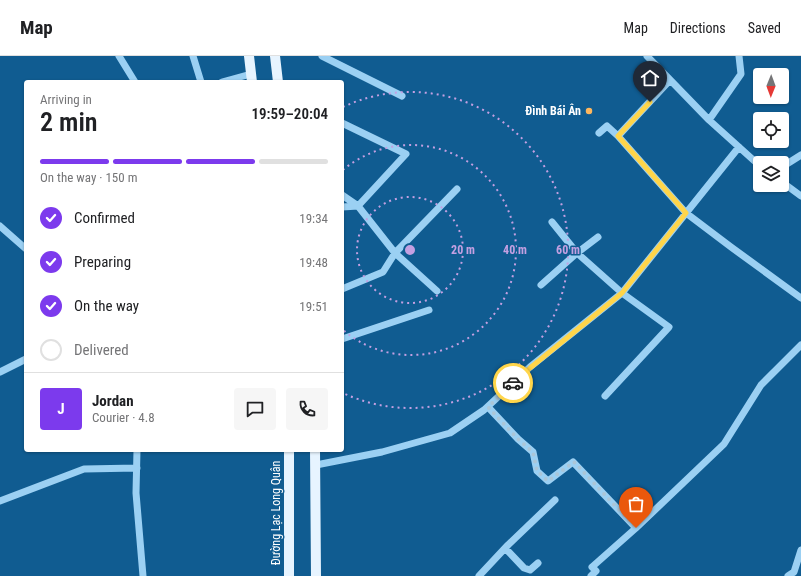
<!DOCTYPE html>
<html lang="en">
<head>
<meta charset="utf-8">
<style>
	body { margin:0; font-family:"Roboto Condensed",sans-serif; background:#f6f6f6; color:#202124; height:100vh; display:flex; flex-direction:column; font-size:15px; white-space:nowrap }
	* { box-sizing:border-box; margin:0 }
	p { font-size:13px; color:#757577 }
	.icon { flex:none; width:22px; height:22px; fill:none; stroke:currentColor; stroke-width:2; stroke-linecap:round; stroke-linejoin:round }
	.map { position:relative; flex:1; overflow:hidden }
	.drawer { position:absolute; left:24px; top:24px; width:320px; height:372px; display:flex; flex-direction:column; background:#fff; border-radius:4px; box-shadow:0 1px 3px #0004 }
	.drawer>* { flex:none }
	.needle { width:26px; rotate:181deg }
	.controls { position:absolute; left:753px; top:12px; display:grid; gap:8px }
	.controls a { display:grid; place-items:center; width:36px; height:36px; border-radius:4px; background:#fff; box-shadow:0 1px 3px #0004; font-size:20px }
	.pin { position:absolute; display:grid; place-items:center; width:34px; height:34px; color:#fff; margin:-41px -17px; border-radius:50% 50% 50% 0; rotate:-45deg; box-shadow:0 0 4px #0007 }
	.pin .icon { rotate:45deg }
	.courier { position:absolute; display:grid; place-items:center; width:40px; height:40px; margin:-20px; border:3px solid #ffd54a; border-radius:50%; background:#fff; color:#222; box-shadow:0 1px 5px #0007 }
	.summary em { font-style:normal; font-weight:600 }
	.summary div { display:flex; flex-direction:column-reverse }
	.summary { display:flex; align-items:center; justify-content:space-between; height:68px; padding:0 16px }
	h1 { font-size:26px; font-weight:600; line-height:30px }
	.bar { display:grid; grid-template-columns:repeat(4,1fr); gap:6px 4px; align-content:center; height:48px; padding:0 16px }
	.bar i { height:5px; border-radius:3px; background:#e0e0e0 }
	.bar .selected { background:#7c3aed }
	.bar p { grid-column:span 4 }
	.line { display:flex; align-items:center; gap:10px; padding:0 16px; border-top:1px solid #e0e0e0 }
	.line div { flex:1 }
	.round { display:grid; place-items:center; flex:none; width:42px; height:42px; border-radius:4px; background:#f6f6f6 }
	ol { padding:0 16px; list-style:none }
	li { display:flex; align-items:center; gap:12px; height:44px }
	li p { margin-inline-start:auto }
	li .icon { padding:4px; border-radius:50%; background:#7c3aed; color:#fff; stroke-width:4 }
	li:last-child { color:#757577 }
	li i { width:22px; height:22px; border:2px solid #e0e0e0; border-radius:50% }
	header { display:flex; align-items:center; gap:24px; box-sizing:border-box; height:56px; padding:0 20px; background:#fff; border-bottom:1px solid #e0e0e0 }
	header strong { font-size:19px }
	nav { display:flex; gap:22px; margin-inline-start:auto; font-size:14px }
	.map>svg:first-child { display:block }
</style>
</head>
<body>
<header>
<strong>Map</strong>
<nav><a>Map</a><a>Directions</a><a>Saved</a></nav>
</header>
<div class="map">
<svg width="801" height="520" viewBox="0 0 801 520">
	<rect width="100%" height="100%" fill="#105c91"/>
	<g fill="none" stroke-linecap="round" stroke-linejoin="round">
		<!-- minor -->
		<path stroke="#9bd0f3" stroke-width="7" d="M119,0L135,26
			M193,0L201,26
			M322,0L402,40
			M647,0L709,64L760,110
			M670,24L618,80L686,157L731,191L801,242
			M222,26L251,18
			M709,64L741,18L739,0
			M342,67L406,98L358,150L342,151
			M599,77L607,70L618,80
			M782,111L801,99
			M782,126L801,140
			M342,139L358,150L395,197L437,235
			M552,166L577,197L622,237L669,271L605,340
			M0,170L26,193
			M541,229L577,197L598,181
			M342,233L383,216L395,197L457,133
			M342,283L429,254
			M0,316L26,303
			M488,351L518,383L533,396L537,415L548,425L573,406L636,472
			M137,394L136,437L143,520
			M316,409L382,396L450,377L484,354L530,311L622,237L739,91
			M0,445L84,413L137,412
			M505,492L524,512L530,514L538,507
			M479,520L508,489L555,444
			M591,520L596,515L592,511L636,472L724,388L761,329L801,289
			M788,520L794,516L801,494"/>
		<!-- major -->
		<path stroke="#e7f4ff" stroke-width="10" d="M249,0L252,26
			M275,0L278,26
			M289,394V520
			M315,394L316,520"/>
	</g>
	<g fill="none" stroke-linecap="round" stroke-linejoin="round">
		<!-- done -->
		<path stroke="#abc6d8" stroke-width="4" stroke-dasharray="0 7.2" d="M513,327L488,351L518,383L533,396L537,415L548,425L574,406L636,472"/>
		<!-- route -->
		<path stroke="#ffd54a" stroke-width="5" d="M513,327L530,312L622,237L686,157L618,80L650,46"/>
	</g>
	<!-- distance rings -->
	<g fill="none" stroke="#c4a0e2" stroke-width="2" stroke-dasharray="2 4">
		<circle cx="410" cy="194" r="53"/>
		<path d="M343 114A105 105 0 1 1 343 274"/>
		<path d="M343 51A158 158 0 1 1 343 337"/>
	</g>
	<!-- markers -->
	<circle fill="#ffb75d" stroke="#105c91" stroke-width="1.5" cx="589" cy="55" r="4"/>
	<g text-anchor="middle" stroke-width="3" stroke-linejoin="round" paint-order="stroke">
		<!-- poi labels -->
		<g font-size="12" font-weight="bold" fill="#fff" stroke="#105c91" text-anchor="end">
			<text x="581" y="59">Đình Bái Ân</text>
		</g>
		<!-- street labels -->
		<g font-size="12" fill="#fff" stroke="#105c91">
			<text transform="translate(276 457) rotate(-90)" y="4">Đường Lạc Long Quân</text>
		</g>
	</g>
	<circle cx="410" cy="194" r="6" fill="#c4a0e2" stroke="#105c91" stroke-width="2"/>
	<g font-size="12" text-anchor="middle" font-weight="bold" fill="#c4a0e2" stroke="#105c91" stroke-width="3" stroke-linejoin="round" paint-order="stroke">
		<text x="463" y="198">20 m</text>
		<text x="515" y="198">40 m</text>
		<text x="568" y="198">60 m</text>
	</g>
</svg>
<div class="controls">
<a><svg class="needle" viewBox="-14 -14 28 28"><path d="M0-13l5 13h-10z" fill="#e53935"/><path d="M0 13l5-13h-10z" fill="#757577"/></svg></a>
<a><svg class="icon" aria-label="locate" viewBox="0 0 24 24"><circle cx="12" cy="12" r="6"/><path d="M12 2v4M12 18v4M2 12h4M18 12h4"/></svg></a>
<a><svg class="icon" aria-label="layers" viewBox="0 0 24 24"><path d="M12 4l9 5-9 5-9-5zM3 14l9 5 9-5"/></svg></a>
</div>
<div class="pin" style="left:636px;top:472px;background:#ea580c"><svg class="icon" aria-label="bag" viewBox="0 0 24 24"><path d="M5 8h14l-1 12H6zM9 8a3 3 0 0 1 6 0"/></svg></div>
<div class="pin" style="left:650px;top:46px;background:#1f2937"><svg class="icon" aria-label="home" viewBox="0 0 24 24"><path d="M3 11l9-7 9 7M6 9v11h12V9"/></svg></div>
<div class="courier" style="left:513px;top:327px"><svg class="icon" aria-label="car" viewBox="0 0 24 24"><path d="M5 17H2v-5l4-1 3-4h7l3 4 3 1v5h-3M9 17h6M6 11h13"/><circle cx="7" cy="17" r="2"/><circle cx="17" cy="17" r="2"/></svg></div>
<section class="drawer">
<div class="summary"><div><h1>2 min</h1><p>Arriving in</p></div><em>19:59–20:04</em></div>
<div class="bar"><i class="selected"></i><i class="selected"></i><i class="selected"></i><i></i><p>On the way · 150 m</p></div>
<ol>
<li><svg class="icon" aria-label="check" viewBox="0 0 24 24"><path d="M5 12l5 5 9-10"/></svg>Confirmed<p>19:34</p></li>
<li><svg class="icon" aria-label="check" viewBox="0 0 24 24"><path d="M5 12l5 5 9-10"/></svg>Preparing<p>19:48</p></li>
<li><svg class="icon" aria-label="check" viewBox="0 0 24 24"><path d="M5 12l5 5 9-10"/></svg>On the way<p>19:51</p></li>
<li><i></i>Delivered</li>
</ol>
<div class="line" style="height:72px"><b class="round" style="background:#7c3aed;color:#fff">J</b><div><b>Jordan</b><p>Courier · 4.8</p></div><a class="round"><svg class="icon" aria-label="chat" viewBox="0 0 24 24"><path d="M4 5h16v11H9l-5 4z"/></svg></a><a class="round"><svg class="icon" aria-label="phone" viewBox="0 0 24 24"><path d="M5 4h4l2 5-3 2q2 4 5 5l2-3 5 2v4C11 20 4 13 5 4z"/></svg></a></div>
</section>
</div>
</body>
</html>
